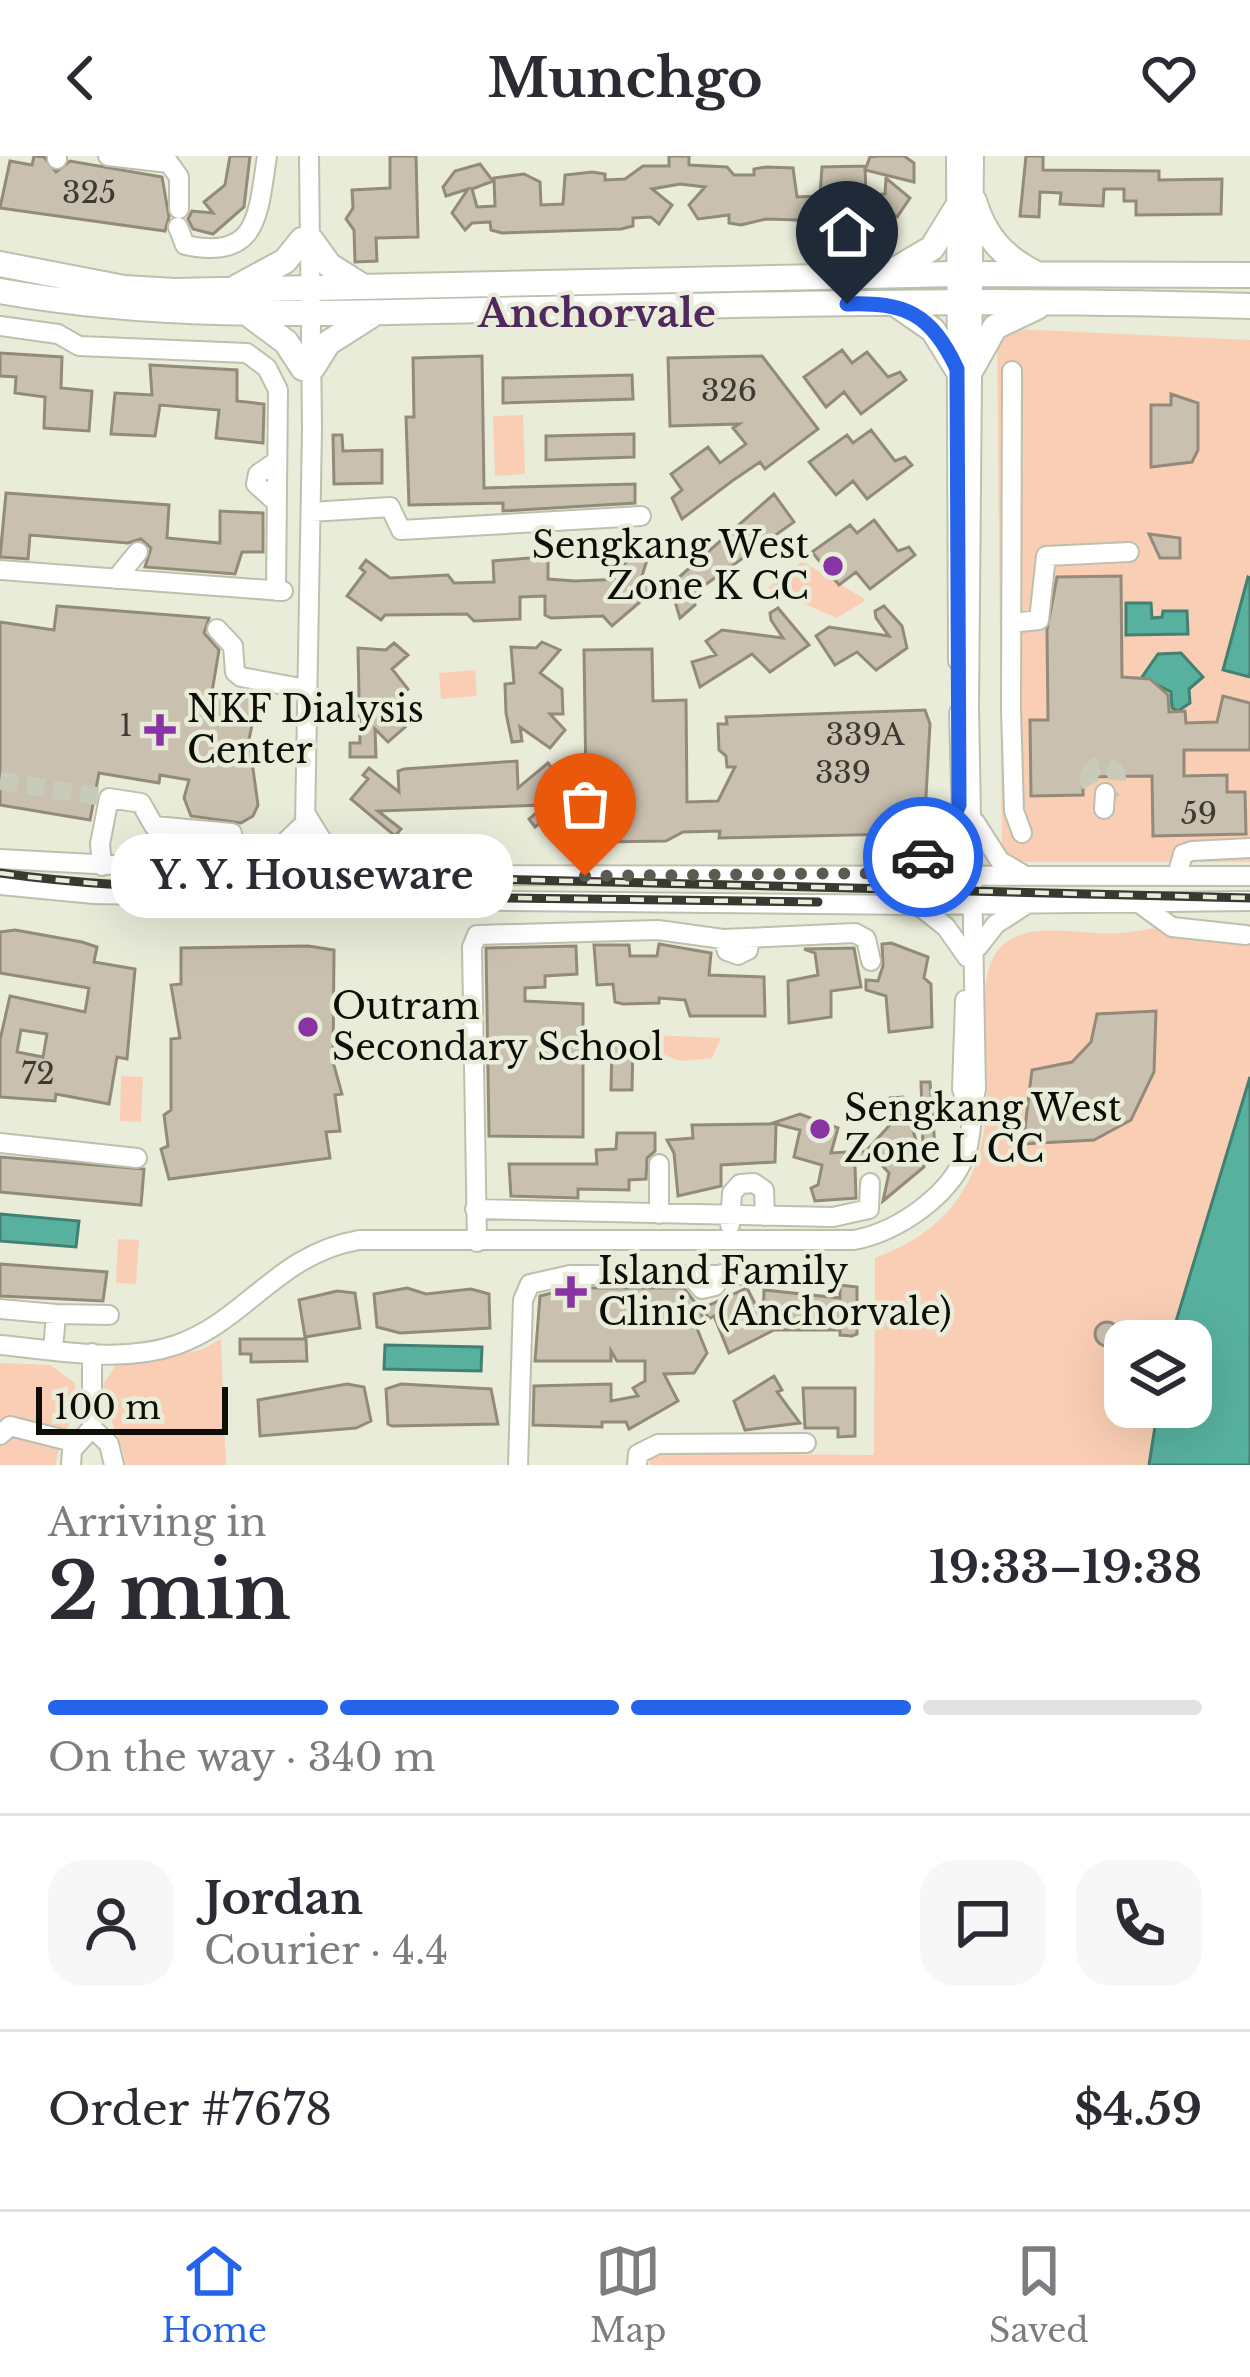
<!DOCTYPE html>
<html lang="en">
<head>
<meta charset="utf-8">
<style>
	body { margin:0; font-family:"Libre Baskerville",serif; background:#f7f7f7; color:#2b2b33; height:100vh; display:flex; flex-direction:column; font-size:45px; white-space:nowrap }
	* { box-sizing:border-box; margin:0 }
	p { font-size:39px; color:#7c7c81 }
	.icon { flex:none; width:66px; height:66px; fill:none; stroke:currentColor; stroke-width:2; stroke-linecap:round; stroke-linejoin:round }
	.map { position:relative; height:1309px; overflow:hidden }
	.side { display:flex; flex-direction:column; background:#fff; flex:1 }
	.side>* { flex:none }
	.fabs { position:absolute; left:1104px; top:1164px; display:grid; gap:24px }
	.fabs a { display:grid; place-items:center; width:108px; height:108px; border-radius:24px; background:#fff; box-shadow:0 12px 48px #0002; font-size:60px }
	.scale { position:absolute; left:36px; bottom:30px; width:192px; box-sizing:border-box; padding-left:12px; border:6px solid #0d0e08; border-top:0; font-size:33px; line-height:42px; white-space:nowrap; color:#0d0e08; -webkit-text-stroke:9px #e9ecd9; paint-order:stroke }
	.pin { position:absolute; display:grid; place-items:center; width:102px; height:102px; color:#fff; margin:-123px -51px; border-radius:50% 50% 50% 0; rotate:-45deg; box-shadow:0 0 12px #0007 }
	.pin .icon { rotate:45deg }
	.courier { position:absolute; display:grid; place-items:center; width:120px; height:120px; margin:-60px; border:9px solid #2563eb; border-radius:50%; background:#fff; color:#222; box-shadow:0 3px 15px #0007 }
	.bubble { position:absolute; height:84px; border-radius:36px; background:#fff; box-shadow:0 12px 48px #0002; font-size:39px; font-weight:700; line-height:84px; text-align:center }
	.summary em { font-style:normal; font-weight:700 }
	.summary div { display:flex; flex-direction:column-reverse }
	.summary { display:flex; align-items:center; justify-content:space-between; height:204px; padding:0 48px }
	h1 { font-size:78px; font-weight:700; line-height:90px }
	.bar { display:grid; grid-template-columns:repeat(4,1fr); gap:18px 12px; align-content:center; height:144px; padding:0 48px }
	.bar i { height:15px; border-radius:9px; background:#e1e1e2 }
	.bar .selected { background:#2563eb }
	.bar p { grid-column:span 4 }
	.line { display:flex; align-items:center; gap:30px; padding:0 48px; border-top:3px solid #e1e1e2 }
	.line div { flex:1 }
	.round { display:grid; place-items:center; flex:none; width:126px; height:126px; border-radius:36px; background:#f7f7f7 }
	header { display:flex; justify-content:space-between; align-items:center; height:156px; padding:0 48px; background:#fff; font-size:54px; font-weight:700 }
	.tabs { display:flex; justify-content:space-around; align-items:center; height:168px; border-top:3px solid #e1e1e2; background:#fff; font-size:33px; color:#7c7c81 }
	.tabs a { display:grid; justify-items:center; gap:6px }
	.tabs .selected { color:#2563eb }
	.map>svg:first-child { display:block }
</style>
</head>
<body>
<header><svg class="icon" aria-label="back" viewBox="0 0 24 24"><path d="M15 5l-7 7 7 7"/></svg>Munchgo<svg class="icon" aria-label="heart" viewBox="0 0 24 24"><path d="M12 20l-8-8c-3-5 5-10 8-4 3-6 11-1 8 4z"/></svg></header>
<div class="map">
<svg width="1250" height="1309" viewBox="0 0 1250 1309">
	<rect width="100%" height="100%" fill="#e9ecd9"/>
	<!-- green -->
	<path fill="#faceb5" d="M997,172L1250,184V706H1002Z
		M523,259L525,318L495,320L493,260Z
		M802,405L866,444L837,462L768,432Z
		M475,514L477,540L441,543L439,517Z
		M1185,766L1250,768V921L1170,1185H1125V1251H1158L1149,1309H650V1297L874,1299L875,1102C1068,1031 935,825 1011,783C1041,766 1088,780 1121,777C1143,775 1164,770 1185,766Z
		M649,879L721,882L712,902L680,905L649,893Z
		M121,920L143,921L141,966L120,965Z
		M118,1083L139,1084L136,1128L116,1127Z
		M221,1183L226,1309H125C125,1289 106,1260 102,1230L116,1209L201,1194Z
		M0,1207L50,1209L75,1227C79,1271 60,1272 56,1309H0Z"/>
	<!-- water -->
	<path fill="#58b19f" stroke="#428072" stroke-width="3" d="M1248,421L1250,422V521L1223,514Z
		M1126,447H1151L1152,462L1162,461L1163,455H1187L1188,478L1126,479Z
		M1181,497L1203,521L1189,533L1190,547L1178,555L1172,552L1171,536L1142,521L1158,498Z
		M1250,921V1309H1149L1158,1251H1191V1185H1170Z
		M0,1058L79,1065L76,1091L0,1085Z
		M385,1189L482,1191L481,1215L384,1213Z"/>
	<!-- building -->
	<path fill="#c9c0af" stroke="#938a7a" stroke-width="3" fill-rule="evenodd" d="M34,0L44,1L56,16L70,5L162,21L169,61L165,75L0,52L10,5L32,9Z
		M230,0H250L244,51L213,78L193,73L188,63L192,55L213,57L204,46L225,29Z
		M390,0H416L418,81L376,82L377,105L355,106L354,74L346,63L353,52L352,34L390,32Z
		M669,0H689V9L727,11L734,19H754V13L766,11L793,12L797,41L820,40L822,11L865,10L866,39L885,38L886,22L910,42L897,61L890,55H871V63L860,66L766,63L741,69L729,67V59L698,63L689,49L705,31L680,28L652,33L672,49L659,68L651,61L633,62V70L621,73L502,77L491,74L490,66L472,67L465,74L452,57L468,33L446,40L443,31L455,15L480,8L493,25L472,33L477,51L495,50L494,22L524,18L540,26L541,49L563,48L565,19L592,16L605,18V24L625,23L643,10H669Z
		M877,0H904L914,7V26L865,14L870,1Z
		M1026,0H1043V14L1159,15V24L1222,23L1221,58L1136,59V45H1124V33H1104L1103,50L1060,48L1061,37L1040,36L1039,61L1020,60Z
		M842,194L852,207L867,196L888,221L900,216L906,224L861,258L844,236L826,251L804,221Z
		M0,197L62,201L61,232L92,235L89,275L44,272L45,241L15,237L16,221L0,220Z
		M482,200L484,332L635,328V347L503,355V347L409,349L406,261H414L413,202Z
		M762,200L818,273L765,313L760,306L732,325L682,363L672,342L682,334L671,318L708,291L720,307L746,288L733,272L739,268L670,270L668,202Z
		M150,209L237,214V245L264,248L263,287L216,282L219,254L160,249L155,280L111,278L115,237L152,239Z
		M632,219L633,243L503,247V222Z
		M1171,238L1198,247V294L1192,306L1151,311V249H1171Z
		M871,274L895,305L905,301L912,309L867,343L853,325L836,339L809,306L847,279L853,287Z
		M634,278V301L546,304V280Z
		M333,279H342L343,295L382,294V327L334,328Z
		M6,337L169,349L167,382L220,387V355L263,357V396H242L235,418L145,411L151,392L141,383L128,387L30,379L28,403L0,401Z
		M774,338L794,366L695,436V449L680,462L670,429Z
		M874,364L898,395L909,391L915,399L870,433L856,416L839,429L812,396L850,369L857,377Z
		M1149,378L1180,382V402H1160Z
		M639,395L647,404L642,420L654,434L612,470L603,460L551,462L545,459V440L520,441V463L474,465L467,458L385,459L381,464L347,440L365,416L360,412L366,404L390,422L448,419L454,427L494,426L493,405L542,401L548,403V423L575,425L625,423L617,414Z
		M1121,420L1122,521L1150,523L1168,539L1169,556L1185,555L1186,567L1217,566L1223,540L1250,547V594H1184V620L1227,619V636H1245L1246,678L1153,680L1152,620L1083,621V639L1031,640L1030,564H1048L1047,474L1057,421Z
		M57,450L209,462L204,477L219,494L212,536L257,543L249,584L258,649L253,660L241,667L191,660L184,642L189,624L160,619L159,627L99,617L90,664L0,649V466L54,474Z
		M884,450L902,470L907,492L876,514L857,496L835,509L816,480L829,471L889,480L876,462L875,455Z
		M778,452L809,489L770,516L752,498L700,531L692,506L716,499L706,485L722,474L783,482L771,464L770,457Z
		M542,486L560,494L540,517L562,533L563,558H550L565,574L550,592L520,571L522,585L512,586L506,557L505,528L514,527L511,491L536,492Z
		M394,487L408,499L392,513L408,533L388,552L405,571L388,586L375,573L376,601H350V587H360L358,492L386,494Z
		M652,493L653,545L686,544L687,646L718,645L735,611H727L726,600L719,594L718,568H727L726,561L925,554L930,568L925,658L912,673L896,678L719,682L720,675L683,676L666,685L603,686L602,665H591V626L586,629L584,494Z
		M517,605L518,632L548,607L555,616L549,621L572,641L535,671L529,663L546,649L378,655L401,673L395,680L351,643L368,623L363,619L369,612L399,636L398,615L404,613Z
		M15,774L82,786L97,791L94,806L135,813L127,903L117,901L109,948L56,938L55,945L0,941V884L10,840L85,856L89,832L0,817V776ZM21,874L47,878L43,901L17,896Z
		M891,787L928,801L924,822L931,828L932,871L889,876L886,840L866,834V824L878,825L883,810L882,788Z
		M659,788L711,797L709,819L764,821L765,860H690L685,844L659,842V847L623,848L615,846L613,828L597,829L594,789H629L630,800H657Z
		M308,790L334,794L333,906L342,938L335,939L340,975L326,976L330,1002L169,1023L161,993L168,990L164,959L171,954V883L180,882L171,829L181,828V792Z
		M576,790L577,818L545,820V831L525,832V845L583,848V981L489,980L486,792Z
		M854,792L861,831L831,835V861L789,867L788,825L818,819L815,797L804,793Z
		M1156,855L1154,916L1131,964L1094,984L1023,988L1032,914L1072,906L1091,886L1097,858Z
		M612,888H633L632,934H611Z
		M921,926H930L935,991H923Z
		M903,941L924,1011L883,1045L889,1017L876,1003L855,1009L856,1042L815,1045L811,1032L818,1029L822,1009L794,1001L800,974L776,968L775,1006L721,1009V1030L678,1040L674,997L667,984L693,982L692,969L770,968L800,958L838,972L831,997L866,995L899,959L888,958L890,942Z
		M617,977H655V995L647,1002L646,1023L629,1024V1034L578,1033V1042L511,1040L509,1008H597L596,994L616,993Z
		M0,1001L144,1013L141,1049L0,1036Z
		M0,1108L107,1116L103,1145L0,1140Z
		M840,1129L857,1131V1178L852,1180L840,1179V1174H774L729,1197L714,1160L709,1163L703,1152L747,1132L763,1163L764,1134L840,1142Z
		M407,1132L426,1138L471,1133L489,1138L490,1172L400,1177L377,1171L374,1138Z
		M572,1132H684L701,1154L703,1166L696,1170L707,1197L694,1217L664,1218L678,1245L629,1273L626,1266H602V1271L533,1269L534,1230L611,1228V1245L638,1240L633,1232L645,1225V1205H617L611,1195V1205H535L540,1140Z
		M337,1135L355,1137L360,1172L305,1181L299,1144Z
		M1095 1178a12 12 0 1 1 24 0a12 12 0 1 1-24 0Z
		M240,1183H306L307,1205L251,1206V1198H240Z
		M774,1220L782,1234L777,1236L800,1267L745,1274L734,1245Z
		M347,1228L364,1231L371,1265L356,1272L260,1280L258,1244Z
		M401,1228L491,1233L498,1268L392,1270L388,1268L386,1233Z
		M803,1232H855V1280L838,1281V1272H805Z"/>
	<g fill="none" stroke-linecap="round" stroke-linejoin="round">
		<!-- minor-tunnel -->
		<path stroke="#c8cbba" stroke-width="18" stroke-dasharray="18 9" stroke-linecap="butt" d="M1089 623a14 14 0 1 1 28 0a14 14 0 1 1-28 0Z
			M0,625L109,642"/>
		<!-- minor casing -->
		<g stroke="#bcc0ad" stroke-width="22">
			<path id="minor" d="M108,0L169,7L179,21V53
				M956,0L958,505
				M57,3V0
				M178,71L185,89C259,105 258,58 267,0
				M0,170L58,178L79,190L247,197L267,212L278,234L276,435
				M1012,215L1011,553L1014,655L1022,677
				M276,346L256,328L258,318L277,305
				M311,356L390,351L401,374L641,360
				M0,414L283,435
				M116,423L138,396
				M1011,467L1039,464L1046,400L1129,396
				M217,473L233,490L235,516L241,521L306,533
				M959,557L963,703
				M1104,653L1105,637
				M307,660L329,696L360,717
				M975,666L1000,705L1024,719
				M0,703L304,719L1250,720
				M102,710L100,688L109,642L141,647L154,670L232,677
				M242,712L265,706L305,667
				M893,714C926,704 945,685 957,654
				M1177,720L1183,698L1192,695L1250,692
				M304,726L312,273L309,0
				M0,729L94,738L318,743L918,749L1250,745
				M1139,747L1172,771L1246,779
				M918,749L946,771L967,801
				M723,783L727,795L738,799L748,794L750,783
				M978,791L996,768L1024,750
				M965,844L962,933L969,954
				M0,987L137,1002
				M659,1008V1058
				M475,1053L833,1061L869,1053L870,1027
				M730,1069L732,1037L740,1028L754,1027L764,1034L765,1060
				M477,1086L472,791L477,779L658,774L723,783L855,777L866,783L871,805
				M689,1118L702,1133L715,1130L722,1118
				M0,1153L56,1158L53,1194
				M56,1158L109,1159
				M0,1189C56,1194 121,1208 176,1189C246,1165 277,1098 359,1084H854C898,1076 956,1037 968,990C972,972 972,951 976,933L969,551L974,0
				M92,1272L109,1288L114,1309
				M0,1279L10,1270L77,1287
				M71,1309L72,1294L92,1272V1197
				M518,1309L523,1144L530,1128L570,1119H811
				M637,1309L638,1298L658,1288L806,1287"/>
		</g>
		<!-- major casing -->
		<g stroke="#bcc0ad" stroke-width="28">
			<path id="major" d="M974,45C984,79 1002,100 1033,116
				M311,84L329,109L362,130
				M0,108L124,132L175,135L955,118L1250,119
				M893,115L932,92L956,53
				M237,131L285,105L302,84
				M0,135C178,167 353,156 533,153C772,148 1011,142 1250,150
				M894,147L933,174L957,213
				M251,160L286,186L303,212
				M313,211L328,187L372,159
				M972,212L995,171L1037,151"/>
		</g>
		<!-- minor -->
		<use href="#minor" stroke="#fff" stroke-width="18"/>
		<!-- major -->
		<use href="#major" stroke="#fff" stroke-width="24"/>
		<!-- rail casing -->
		<g stroke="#383931" stroke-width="9">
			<path id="rail" d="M0,717C162,740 328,733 491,723L1250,742
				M434,741L818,746"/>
		</g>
		<!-- rail -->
		<use href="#rail" stroke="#e9ecd9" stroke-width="4.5" stroke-dasharray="14" stroke-linecap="butt"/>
	</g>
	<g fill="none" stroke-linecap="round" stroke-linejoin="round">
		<!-- done -->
		<path stroke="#5a5c51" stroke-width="12" stroke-dasharray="0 21.6" d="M585,720L883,717L923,701"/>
		<!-- route -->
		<path stroke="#2563eb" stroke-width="15" d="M847,148C905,146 931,157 957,213L959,649L946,679L923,701"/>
	</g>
	<!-- markers -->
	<g fill="#8835a3" stroke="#e9ecd9" stroke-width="4.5">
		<circle cx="833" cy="410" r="12"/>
		<path d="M154 556h12v12h12v12h-12v12h-12v-12h-12v-12h12z"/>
		<circle cx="308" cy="871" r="12"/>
		<circle cx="820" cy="973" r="12"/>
		<path d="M565 1118h12v12h12v12h-12v12h-12v-12h-12v-12h12z"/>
	</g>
	<g text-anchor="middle" stroke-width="9" stroke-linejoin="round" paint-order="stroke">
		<!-- number labels -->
		<g font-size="30" fill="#3c3a32">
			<text x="89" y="47">325</text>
			<text x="729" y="245">326</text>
			<text x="126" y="580">1</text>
			<text x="865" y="589">339A</text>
			<text x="843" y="627">339</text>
			<text x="1199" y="668">59</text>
			<text x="38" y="928">72</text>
		</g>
		<!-- poi labels -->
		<g font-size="36" fill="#0d0e08" stroke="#e9ecd9" text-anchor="start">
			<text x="809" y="402" text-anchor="end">Sengkang West<tspan x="809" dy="41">Zone K CC</tspan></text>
			<text x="187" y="566">NKF Dialysis<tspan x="187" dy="41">Center</tspan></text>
			<text x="332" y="863">Outram<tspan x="332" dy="41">Secondary School</tspan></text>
			<text x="844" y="965">Sengkang West<tspan x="844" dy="41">Zone L CC</tspan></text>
			<text x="598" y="1128">Island Family<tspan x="598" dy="41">Clinic (Anchorvale)</tspan></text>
		</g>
		<!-- neighbourhood labels -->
		<g font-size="39" font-weight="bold" fill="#50285d" stroke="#e9ecd9">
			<text x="597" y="171">Anchorvale</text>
		</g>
	</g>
</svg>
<div class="fabs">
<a><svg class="icon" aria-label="layers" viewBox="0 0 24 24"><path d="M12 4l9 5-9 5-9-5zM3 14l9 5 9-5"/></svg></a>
</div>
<div class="scale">100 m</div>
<div class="pin" style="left:585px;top:720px;background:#ea580c"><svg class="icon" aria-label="bag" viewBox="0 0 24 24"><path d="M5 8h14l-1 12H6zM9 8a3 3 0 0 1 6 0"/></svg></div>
<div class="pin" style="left:847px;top:148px;background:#1f2937"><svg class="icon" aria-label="home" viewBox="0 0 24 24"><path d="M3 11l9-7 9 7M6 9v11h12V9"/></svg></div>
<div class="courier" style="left:923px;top:701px"><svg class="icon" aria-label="car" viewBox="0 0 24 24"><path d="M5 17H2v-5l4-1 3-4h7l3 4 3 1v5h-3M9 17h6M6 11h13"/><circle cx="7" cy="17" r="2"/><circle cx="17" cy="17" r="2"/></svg></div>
<div class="bubble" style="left:111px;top:678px;width:402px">Y. Y. Houseware</div>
</div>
<section class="side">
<div class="summary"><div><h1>2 min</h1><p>Arriving in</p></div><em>19:33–19:38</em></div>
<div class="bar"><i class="selected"></i><i class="selected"></i><i class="selected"></i><i></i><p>On the way · 340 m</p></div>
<div class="line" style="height:216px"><a class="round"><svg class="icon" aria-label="person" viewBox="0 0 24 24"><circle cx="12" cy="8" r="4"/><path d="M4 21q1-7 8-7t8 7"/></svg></a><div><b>Jordan</b><p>Courier · 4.4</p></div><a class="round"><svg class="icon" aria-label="chat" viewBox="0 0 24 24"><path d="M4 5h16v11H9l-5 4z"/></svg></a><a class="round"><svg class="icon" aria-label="phone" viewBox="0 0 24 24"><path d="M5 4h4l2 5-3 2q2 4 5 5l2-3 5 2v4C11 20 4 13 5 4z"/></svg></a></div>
<div class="line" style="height:156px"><div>Order #7678</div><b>$4.59</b></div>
</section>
<nav class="tabs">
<a class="selected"><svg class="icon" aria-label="home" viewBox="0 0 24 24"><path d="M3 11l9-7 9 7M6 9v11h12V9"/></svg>Home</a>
<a><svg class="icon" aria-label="map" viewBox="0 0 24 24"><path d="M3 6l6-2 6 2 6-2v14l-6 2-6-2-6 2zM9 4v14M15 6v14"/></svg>Map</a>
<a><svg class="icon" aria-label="saved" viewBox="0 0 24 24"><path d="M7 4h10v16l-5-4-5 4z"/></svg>Saved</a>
</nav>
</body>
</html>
